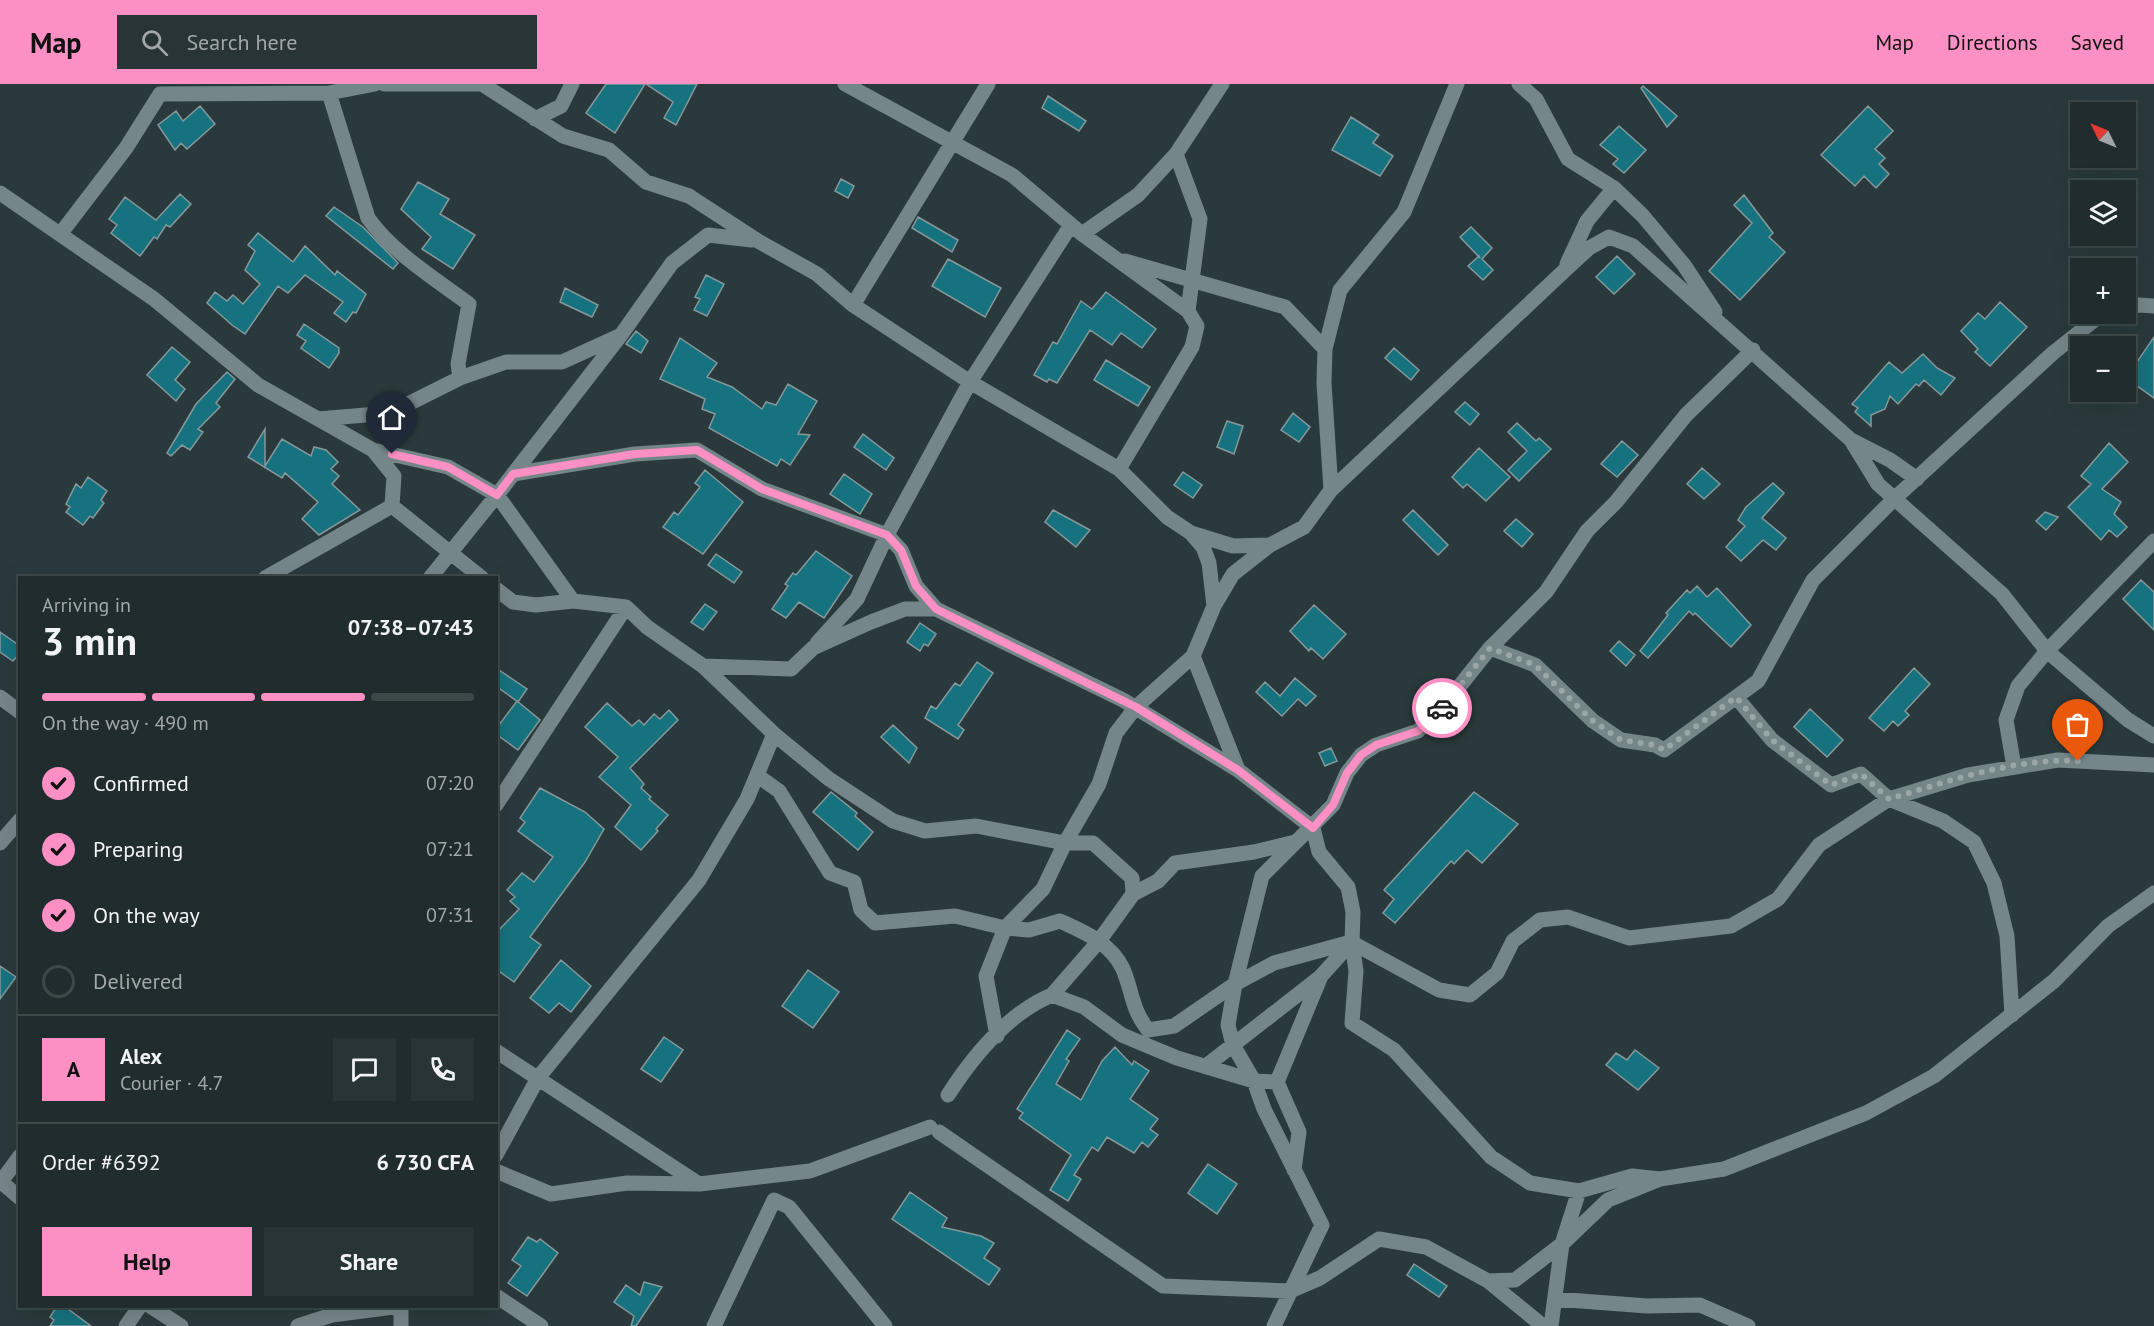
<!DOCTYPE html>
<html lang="en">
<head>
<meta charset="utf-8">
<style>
	body { margin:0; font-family:"PT Sans",sans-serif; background:#283435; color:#f1f3f6; height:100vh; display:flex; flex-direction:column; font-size:22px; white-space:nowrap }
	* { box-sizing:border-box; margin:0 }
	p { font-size:20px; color:#a2a7aa }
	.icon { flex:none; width:33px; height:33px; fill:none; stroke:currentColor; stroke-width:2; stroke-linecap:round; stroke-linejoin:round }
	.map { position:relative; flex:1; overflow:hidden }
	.panel { position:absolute; left:18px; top:492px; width:480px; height:732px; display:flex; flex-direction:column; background:#202c2d; border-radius:0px; box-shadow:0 6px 24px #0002,0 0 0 2px #3d4849 }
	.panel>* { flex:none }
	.needle { width:39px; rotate:313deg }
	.buttons { position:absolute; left:2070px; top:18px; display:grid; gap:12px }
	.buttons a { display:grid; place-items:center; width:66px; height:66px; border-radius:0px; background:#202c2d; box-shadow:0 6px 24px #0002,0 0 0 2px #3d4849; font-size:30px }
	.pin { position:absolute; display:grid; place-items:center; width:51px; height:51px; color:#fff; margin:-62px -26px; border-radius:50% 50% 50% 0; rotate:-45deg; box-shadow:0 0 6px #0007 }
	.pin .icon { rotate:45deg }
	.courier { position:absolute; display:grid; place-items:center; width:60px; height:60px; margin:-30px; border:4px solid #fc8fc3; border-radius:50%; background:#fff; color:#222; box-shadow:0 2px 8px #0007 }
	.headline em { font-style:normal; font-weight:700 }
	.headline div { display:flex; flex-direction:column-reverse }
	.headline { display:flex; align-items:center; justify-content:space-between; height:102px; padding:0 24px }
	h1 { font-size:39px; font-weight:700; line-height:45px }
	.bar { display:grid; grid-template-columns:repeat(4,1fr); gap:9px 6px; align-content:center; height:72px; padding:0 24px }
	.bar i { height:8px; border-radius:4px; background:#3d4849 }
	.bar .on { background:#fc8fc3 }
	.bar p { grid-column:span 4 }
	.line { display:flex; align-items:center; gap:15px; padding:0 24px; border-top:2px solid #3d4849 }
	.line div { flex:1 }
	.round { display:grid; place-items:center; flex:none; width:63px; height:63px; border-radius:0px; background:#283435 }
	ol { padding:0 24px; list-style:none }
	li { display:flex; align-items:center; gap:18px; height:66px }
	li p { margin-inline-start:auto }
	li .icon { padding:6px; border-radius:50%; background:#fc8fc3; color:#111; stroke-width:4 }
	li:last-child { color:#a2a7aa }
	li i { width:33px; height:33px; border:3px solid #3d4849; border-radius:50% }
	.cta { display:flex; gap:12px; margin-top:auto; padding:12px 24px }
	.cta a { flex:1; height:69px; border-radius:0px; background:#fc8fc3; color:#111; font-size:24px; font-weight:700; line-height:69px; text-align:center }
	.cta a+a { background:#283435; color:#f1f3f6 }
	header { display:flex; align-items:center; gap:36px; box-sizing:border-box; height:84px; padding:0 30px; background:#fc8fc3; color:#111 }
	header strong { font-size:28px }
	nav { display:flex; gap:33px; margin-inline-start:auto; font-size:21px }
	.search { width:420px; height:54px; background:#283435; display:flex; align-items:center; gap:15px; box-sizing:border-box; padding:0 21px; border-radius:0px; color:#a2a7aa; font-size:22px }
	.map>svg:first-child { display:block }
</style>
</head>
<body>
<header>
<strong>Map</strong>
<div class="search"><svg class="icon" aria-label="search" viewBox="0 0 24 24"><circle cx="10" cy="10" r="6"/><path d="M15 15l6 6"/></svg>Search here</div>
<nav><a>Map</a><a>Directions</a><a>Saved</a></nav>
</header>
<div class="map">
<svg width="2154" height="1242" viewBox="0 0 2154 1242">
	<rect width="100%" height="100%" fill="#2a3a3c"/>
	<!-- building -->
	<path fill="#17727f" stroke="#87989b" stroke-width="1.5" d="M606,0H645L615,49L586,29Z
		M646,0H697L676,41L664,34L673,18Z
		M1643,2L1677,32L1667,43L1641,4Z
		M1048,12L1086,37L1079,47L1042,24Z
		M200,22L215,40L187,65L181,59L175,66L158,41L176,27L183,37Z
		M1868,22L1893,47L1875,65L1885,74L1879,80L1889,90L1876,104L1864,92L1855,102L1821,71Z
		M1351,33L1379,51L1373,59L1393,72L1380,92L1332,66Z
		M1619,42L1646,66L1624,89L1613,80L1618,75L1600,61Z
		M841,95L854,102L848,114L835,107Z
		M418,98L449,115L440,130L475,151L453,185L422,165L431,153L401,125Z
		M180,110L191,120L170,143L166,141L157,155L154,153L140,172L111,149L117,141L109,135L125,113L156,136Z
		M1744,111L1773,149L1769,153L1785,168L1740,216L1709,187L1752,139L1734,121Z
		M334,123L363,143L398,179L393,185L326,132Z
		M918,133L958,156L952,168L912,144Z
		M1471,143L1492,164L1482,175L1493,186L1483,196L1468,182L1479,172L1480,174L1460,153Z
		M258,149L293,178L305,162L335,191L337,187L366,210L356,229L353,228L346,238L334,229L343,218L305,191L288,209L278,202L245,250L232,241L207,219L215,208L227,217L233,211L243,220L260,200L245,186L255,167L248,161Z
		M1617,172L1635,190L1614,210L1596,193Z
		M948,175L1001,204L985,233L932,202Z
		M706,191L724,200L707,232L694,226L700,215L695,213Z
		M565,204L598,221L592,233L560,218Z
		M1106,208L1156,245L1142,264L1121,249L1112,261L1090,246L1057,299L1049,295L1047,298L1034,291L1053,258L1057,260L1081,217L1092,225Z
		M2000,218L2027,243L1990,282L1975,268L1978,265L1961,247L1978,229L1985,235Z
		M304,240L339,264V269L329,284L301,264L306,257L297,251Z
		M636,247L648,257L641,269L626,260Z
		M2154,253V314L2126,294Z
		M680,254L717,279L707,293L732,303L762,325L766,318L776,321L788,300L817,317L798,350L810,351L790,381L781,375L777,382L709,344L715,330L702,325L705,315L660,295Z
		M172,263L190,278L175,296L185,305L176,317L147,291Z
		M1394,264L1419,286L1411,296L1385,274Z
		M1923,270L1937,284L1955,294L1941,311L1924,296L1919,302L1916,300L1898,320L1890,312L1885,325L1871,331V342L1855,328L1858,324L1852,320L1889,278L1902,289Z
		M1106,276L1150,303L1138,322L1094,296Z
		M227,288L235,295L216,319L220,323L198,345L203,348L190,366L182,361L171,372L167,369L196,320Z
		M1465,318L1479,330L1470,341L1455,328Z
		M1293,329L1310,343L1299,358L1281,346Z
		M1227,337L1243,342L1234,370L1217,363Z
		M1517,339L1536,357L1539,354L1551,365L1519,397L1508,386L1527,367L1508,348Z
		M265,345V382L282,355L311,372L314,363L326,366L338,378L331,385L339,392L332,400L360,426L319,451L302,435L318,418L285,389L282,394L248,373Z
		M863,350L894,374L886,386L854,363Z
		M1622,357L1638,371L1617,393L1601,380Z
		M2109,359L2128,378L2102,405L2121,418L2114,430L2127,443L2117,453L2109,446L2101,456L2068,423L2091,400L2081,392Z
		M1479,364L1510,393L1486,417L1467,400L1463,404L1452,393Z
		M1702,384L1720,400L1704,415L1687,400Z
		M705,386L743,418L703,470L663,443L674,428L678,431L700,403L695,399Z
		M1183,388L1202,401L1193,414L1174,401Z
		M844,390L872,410L860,430L830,410Z
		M88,393L107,407L101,416L104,419L93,434L90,432L83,441L66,428L70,423L66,420L76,400L81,404Z
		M1773,399L1784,409L1762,434L1786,454L1776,466L1763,456L1741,477L1726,463L1745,442L1738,436L1746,423Z
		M1053,426L1090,446L1076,463L1045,438Z
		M1413,426L1448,461L1438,471L1403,436Z
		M2045,428L2058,433L2046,446L2036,437Z
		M1516,435L1533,450L1522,463L1504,447Z
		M816,467L852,492L824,534L799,518L786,534L772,525L788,502L785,500L793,489L796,491Z
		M716,470L742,488L734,499L708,481Z
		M2141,496L2154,508V546L2123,515Z
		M1697,502L1707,513L1717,504L1751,541L1731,563L1695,529L1693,531L1689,527L1648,574L1640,567L1668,531L1666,529L1687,506L1690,509Z
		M705,520L717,528L703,546L691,538Z
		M1314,521L1346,550L1323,575L1311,564L1309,567L1290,547Z
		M920,539L936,550L928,562L924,560L920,567L907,558Z
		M0,548L20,562V569L13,577L0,568Z
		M1619,557L1635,571L1626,582L1610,567Z
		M977,578L993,589L958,641L964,646L958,655L925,634L931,622L936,625L955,599L960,602Z
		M496,584L527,605L518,618L496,602Z
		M1914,584L1930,600L1905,627L1909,631L1898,642L1893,637L1884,647L1869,634Z
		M1295,594L1316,612L1306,622L1298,615L1282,632L1256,608L1265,598L1280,612Z
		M517,617L540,636L518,666L496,650V645Z
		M607,619L632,642L639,636L644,641L654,630L660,635L669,626L678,636L630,684L644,700L641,704L651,713L649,715L668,731L656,745L658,747L641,766L615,743L631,721L599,693L618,673L585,643Z
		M1810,625L1843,656L1827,673L1794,643Z
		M893,641L917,664L909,679L881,653Z
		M1331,664L1337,677L1325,682L1319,669Z
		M540,704L585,728L604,745L585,778L530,853L541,861L514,898L496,885V849L519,825L510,817L515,813L507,806L522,789L534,798L553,773L518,747L525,738L520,734Z
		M831,708L857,729L855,732L873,748L858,766L813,728Z
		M1474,708L1518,740L1482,779L1467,766L1454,780L1451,777L1395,839L1383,829L1394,815L1384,806Z
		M561,876L591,902L571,928L559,919L549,929L530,914Z
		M0,882L16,893L0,915Z
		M808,886L839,908L813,944L782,922Z
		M1067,946L1080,955L1066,975L1069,977L1056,1000L1081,1016L1102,977L1115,963L1132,981L1134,977L1149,987L1130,1015L1158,1035L1150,1045L1158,1051L1148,1063L1142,1058L1134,1069L1107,1053L1098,1067L1092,1063L1074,1091L1081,1095L1068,1117L1050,1106L1071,1071L1019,1034L1023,1029L1017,1025Z
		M664,953L683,966L661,998L641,985Z
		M1635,966L1659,984L1638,1006L1606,981L1616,969L1627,976Z
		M1208,1080L1237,1100L1217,1130L1188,1109Z
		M910,1108L947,1134L942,1143L981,1152L994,1159L984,1174L1000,1185L989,1201L892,1135Z
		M528,1153L537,1158L540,1155L558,1169L527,1212L508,1199L521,1182L512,1176Z
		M1414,1180L1447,1202L1439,1213L1407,1191Z
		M644,1198L662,1203L636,1242H631L634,1232L614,1218L626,1201L640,1211Z
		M57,1222H64L91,1242H50L54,1236L50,1233Z"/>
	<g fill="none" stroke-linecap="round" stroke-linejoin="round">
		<!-- minor -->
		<path stroke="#758689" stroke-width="15" d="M384,0H487
			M845,0L1012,91L1082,150L1188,227L1197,242L1192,263L1119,385
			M1519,0L1536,15L1568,75L1614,104L1643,132L1684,181L1715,228
			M485,2L563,52L609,66L646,98L689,112L758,157L817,190L853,221L970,298L1119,385L1167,433L1191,449L1203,463L1209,479L1214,522L1193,572L1238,686L1313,744L1319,768L1348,803L1353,828L1352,859L1356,887L1352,939L1394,966L1491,1073L1530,1099L1579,1107L1632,1092L1660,1095
			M329,9L368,134C393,169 434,194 469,220L458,280L460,294
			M535,35L561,22L572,0
			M1176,70L1200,135L1188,227
			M0,109L154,215L258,301L373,366L394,392L392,422L482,494
			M61,149L126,64L160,10L329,9L375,0
			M1082,150L1138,111L1176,70L1222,0
			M1125,177L1285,223L1325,265L1324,299L1331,406
			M1567,180L1587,137L1614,104
			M853,221L988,0
			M2126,224L2139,221L2154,222
			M1325,265L1340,206L1404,128L1457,0
			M318,335L390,329L460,294L506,278H562L619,252
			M1851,356L1878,400L2002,510L2047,567L2128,636L2154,652
			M373,366L448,383L497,411L430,494
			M513,390L635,370L697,366L762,405L887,451L901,466L916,502L936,525
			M1191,449L1233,462L1270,461
			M265,494L392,422
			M496,505L513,518L536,521L573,517L626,523L647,543L703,582L774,650L747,715L699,796L538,994L496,1071
			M573,517L497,411L621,251L672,179L708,151L752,156
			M1214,522L1233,490L1270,461L1304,443L1331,406L1564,187L1589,164L1609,153L1633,162L1851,356L1890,376L1917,395
			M817,559L857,515L887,451L970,298L1071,141
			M1490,564L1535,581L1593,637L1621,656L1655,661L1664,666L1758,597L1813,496L1894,415L2053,269L2102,230
			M703,582L791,585L813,564L871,538L905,525H936L1123,616L1238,686
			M0,613L20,628
			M1736,613L1772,656L1831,701L1861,690L1889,715L1943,737L1974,758L1994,799L2007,852L2012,931
			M774,650L829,695L893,737L925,747L976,742L1065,759H1093L1132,794L1133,810
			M2014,683L2006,636L2018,602L2047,567L2154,457
			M758,692L779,707L830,789L854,798L861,826L875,839L955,832L1005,844L1029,846L1060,837C1084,848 1111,859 1123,885C1133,909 1131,924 1148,946L1174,942L1235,900L1274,879L1351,858L1439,906L1470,911L1497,889L1513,857L1540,836L1568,833L1629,854L1731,842L1778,815L1819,761L1889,715L1968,691L2058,676L2154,681
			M496,721L626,523
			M0,759L20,736
			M1052,911L1099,857L1133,810L1158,797L1175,779L1254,768L1295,758
			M997,952L986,892L1005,844L1043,805L1065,759L1099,700L1116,649L1136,623L1193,572
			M496,967L699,1100
			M1206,982L1319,894
			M948,1011C973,972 1009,929 1052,911L1084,923L1122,951L1177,974L1254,997L1277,998
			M939,1048L1163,1202L1290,1207L1320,1194L1379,1155L1426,1163L1488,1197L1515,1196L1562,1160L1579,1107
			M1294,1086L1299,1048L1277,998L1321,892L1351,859
			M496,1087L551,1110L627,1099L699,1100L810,1087L930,1043
			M0,1097L20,1114
			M0,1099L20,1072
			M1488,1197L1543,1242
			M496,1212L541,1242
			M1555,1215L1647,1222L1700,1221L1748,1242
			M150,1222L181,1242
			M401,1223V1242
			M126,1242L140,1222
			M298,1242L332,1231L401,1222
			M714,1242L774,1116L789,1123L885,1242
			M1274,1242L1322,1141L1264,1025L1254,997L1233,961L1228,941L1235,900L1262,792L1333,721L1347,689L1361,671L1376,661L1418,647L1447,618L1490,564L1546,508L1587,447L1616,418L1686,331L1753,266
			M1551,1242L1562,1160L1608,1116L1660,1095L1724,1085L1866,1029L1934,992L2054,897L2108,842L2154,809"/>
	</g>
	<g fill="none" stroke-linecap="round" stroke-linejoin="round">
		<!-- done -->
		<path stroke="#9aa7a8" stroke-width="6" stroke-dasharray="0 10.8" d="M1442,624L1490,564L1535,581L1593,637L1621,656L1655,661L1664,666L1736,613L1772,656L1831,701L1861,690L1889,715C1945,698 2019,673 2078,677"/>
		<!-- route -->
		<path stroke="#fc8fc3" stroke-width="8" d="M392,370L448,383L497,411L513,390L635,370L697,366L762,405L887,451L901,466L916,502L936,525L1136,623L1238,686L1313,744L1333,721L1347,689L1361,671L1376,661L1418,647L1442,624"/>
	</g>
</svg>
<div class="buttons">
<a><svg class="needle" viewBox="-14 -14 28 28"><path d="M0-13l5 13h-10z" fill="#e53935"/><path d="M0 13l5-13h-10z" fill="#a2a7aa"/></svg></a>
<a><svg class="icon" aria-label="layers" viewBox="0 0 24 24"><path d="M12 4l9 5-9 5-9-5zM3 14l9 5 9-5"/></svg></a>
<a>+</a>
<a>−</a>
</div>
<div class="pin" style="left:2078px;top:677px;background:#ea580c"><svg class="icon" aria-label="bag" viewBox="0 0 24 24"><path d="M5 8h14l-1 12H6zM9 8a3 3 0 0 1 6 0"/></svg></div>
<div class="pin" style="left:392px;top:370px;background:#1f2937"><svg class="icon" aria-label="home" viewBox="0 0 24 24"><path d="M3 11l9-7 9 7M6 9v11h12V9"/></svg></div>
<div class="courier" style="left:1442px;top:624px"><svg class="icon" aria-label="car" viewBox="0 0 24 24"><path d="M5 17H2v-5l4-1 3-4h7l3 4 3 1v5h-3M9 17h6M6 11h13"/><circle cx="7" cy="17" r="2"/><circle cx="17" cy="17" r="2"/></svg></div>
<section class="panel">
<div class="headline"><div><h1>3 min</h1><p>Arriving in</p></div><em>07:38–07:43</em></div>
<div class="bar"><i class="on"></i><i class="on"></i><i class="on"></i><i></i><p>On the way · 490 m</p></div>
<ol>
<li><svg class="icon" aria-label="check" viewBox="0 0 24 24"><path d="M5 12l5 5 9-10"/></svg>Confirmed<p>07:20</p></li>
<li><svg class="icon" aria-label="check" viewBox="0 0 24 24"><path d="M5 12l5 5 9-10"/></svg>Preparing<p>07:21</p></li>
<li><svg class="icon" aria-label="check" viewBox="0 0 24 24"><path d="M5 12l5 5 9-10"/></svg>On the way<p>07:31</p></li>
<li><i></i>Delivered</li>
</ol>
<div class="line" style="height:108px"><b class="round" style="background:#fc8fc3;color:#111">A</b><div><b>Alex</b><p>Courier · 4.7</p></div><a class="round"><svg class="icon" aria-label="chat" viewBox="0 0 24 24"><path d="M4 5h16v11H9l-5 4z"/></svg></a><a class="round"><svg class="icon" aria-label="phone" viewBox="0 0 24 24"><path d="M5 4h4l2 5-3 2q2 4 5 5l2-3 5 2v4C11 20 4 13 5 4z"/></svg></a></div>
<div class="line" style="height:78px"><div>Order #6392</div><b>6 730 CFA</b></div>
<div class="cta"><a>Help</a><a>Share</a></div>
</section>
</div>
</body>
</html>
